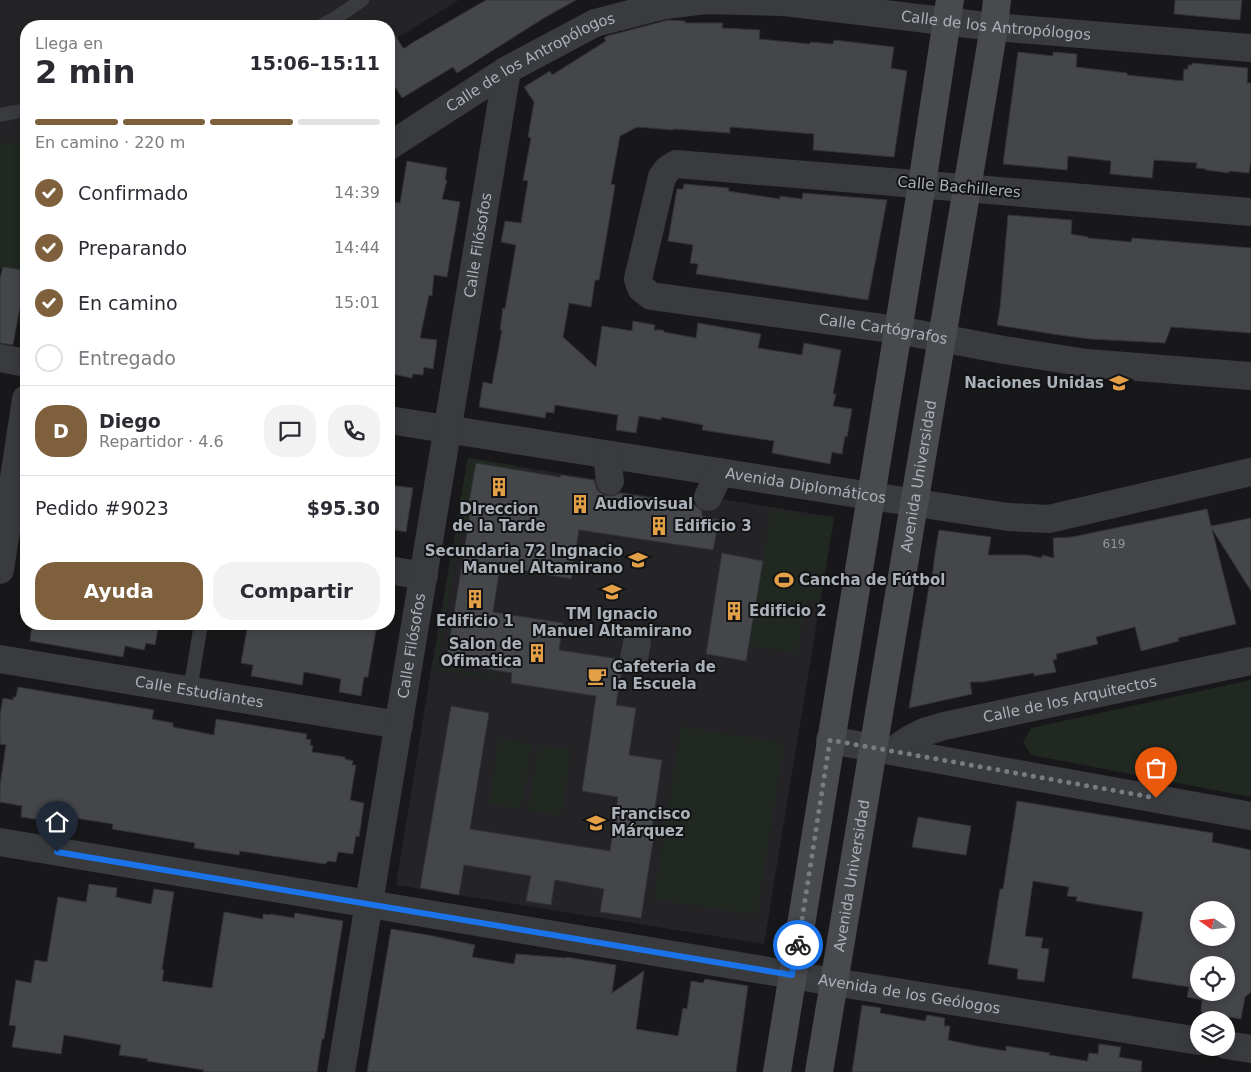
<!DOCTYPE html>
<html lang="es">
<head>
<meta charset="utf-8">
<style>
	body { margin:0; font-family:"DejaVu Sans",sans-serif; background:#f2f2f3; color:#2b2b33; height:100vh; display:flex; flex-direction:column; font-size:19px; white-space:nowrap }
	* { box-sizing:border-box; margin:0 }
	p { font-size:16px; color:#7c7c81 }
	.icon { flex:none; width:28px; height:28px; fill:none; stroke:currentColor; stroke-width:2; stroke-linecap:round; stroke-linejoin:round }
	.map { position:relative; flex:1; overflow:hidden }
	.details { position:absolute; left:20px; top:20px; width:375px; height:610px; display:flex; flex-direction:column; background:#fff; border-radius:20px; box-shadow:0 2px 8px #0003 }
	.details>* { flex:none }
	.needle { width:32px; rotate:284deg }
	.controls { position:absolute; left:1190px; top:901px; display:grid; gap:10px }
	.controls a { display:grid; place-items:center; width:45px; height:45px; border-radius:50%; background:#fff; box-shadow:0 2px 8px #0003; font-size:25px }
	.pin { position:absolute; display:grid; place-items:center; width:42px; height:42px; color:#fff; margin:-51px -21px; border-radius:50% 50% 50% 0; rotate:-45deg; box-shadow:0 0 5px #0007 }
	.pin .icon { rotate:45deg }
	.courier { position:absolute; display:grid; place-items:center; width:50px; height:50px; margin:-25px; border:4px solid #1a73e8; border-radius:50%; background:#fff; color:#222; box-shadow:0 1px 6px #0007 }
	.head em { font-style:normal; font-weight:800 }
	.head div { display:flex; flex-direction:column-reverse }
	.head { display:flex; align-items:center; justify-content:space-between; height:85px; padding:0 15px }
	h1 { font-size:32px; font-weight:800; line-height:38px }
	.bar { display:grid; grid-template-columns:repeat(4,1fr); gap:8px 5px; align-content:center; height:60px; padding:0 15px }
	.bar i { height:6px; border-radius:4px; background:#e1e1e2 }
	.bar .selected { background:#7e603c }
	.bar p { grid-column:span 4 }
	.line { display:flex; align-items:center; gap:12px; padding:0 15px; border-top:1px solid #e1e1e2 }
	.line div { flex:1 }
	.round { display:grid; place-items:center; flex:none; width:52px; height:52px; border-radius:20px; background:#f2f2f3 }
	ol { padding:0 15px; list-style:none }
	li { display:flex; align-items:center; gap:15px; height:55px }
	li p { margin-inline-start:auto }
	li .icon { padding:5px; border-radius:50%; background:#7e603c; color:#fff; stroke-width:4 }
	li:last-child { color:#7c7c81 }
	li i { width:28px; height:28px; border:2px solid #e1e1e2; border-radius:50% }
	.action { display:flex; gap:10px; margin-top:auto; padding:10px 15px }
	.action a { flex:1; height:58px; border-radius:20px; background:#7e603c; color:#fff; font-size:20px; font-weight:800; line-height:58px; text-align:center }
	.action a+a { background:#f2f2f3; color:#2b2b33 }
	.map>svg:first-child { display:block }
</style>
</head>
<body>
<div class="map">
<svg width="1251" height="1072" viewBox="0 0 1251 1072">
	<rect width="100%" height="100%" fill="#18181a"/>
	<!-- built -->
	<path fill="#242427" d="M0,0H459L389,43V26H26V141L0,144Z
		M468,458L606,481L618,491L699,505L708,497L834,517L764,944L396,885L431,670Z"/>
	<!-- green -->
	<path fill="#202821" d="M26,141V271L24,272L0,268V144Z
		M468,458L517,466L516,471L476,464L469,501L509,509L506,526L457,519Z
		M771,510L819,518L820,515L834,517L820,602L806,600L797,653L749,645Z
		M456,530H460L437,667L492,675L493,671L497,672L495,679L433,669Z
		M1251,680V797L1031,755L1023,742L1031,728Z
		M681,727L784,743L757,915L654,899Z
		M499,739L532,744L521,809L489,804Z
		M539,745L571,750L561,816L528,810Z"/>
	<!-- building -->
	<path fill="#45464a" stroke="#323336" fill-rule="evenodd" d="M486,0H576L544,18L457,73L453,67L402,98L389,77L394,74L389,64V25L403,48H405L412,43Z
		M1175,0H1242L1240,20L1174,14Z
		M668,20L685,21V23H723L722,28L760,30L759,39L810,44V42L833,44L834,40L894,47L891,68L907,71L894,157L813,150L814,134L730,127V133L673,129V130L637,127L620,136L611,184L615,185L610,216L599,280H595L591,307L569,303L563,337L596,367L602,326L632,331L633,321L655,325L654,330H663L664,332L696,338L698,323L761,334L758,348L802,355L804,343L841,350L833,394H836L833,406L852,409L847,437L845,436L842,454L832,452L830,464L772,453L774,441L702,430L703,425L661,417V420L639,416L636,433L616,430L618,415L555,405L554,413L546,412L545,418L479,407L483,382L492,384L502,330H500L503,308L505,309L516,245L501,242L505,221L521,223L528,181L523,180L531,138L528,137L534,102L524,87L550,71L552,75L606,41L604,38L607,36Z
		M1018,52L1053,56V52L1077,54L1076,67L1127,73V75L1183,81L1184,69H1188V65H1192V63L1248,68L1247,83H1251V159L1249,173L1229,171V173L1206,170V169L1196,168L1197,163L1154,160L1152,178L1110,174L1111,161L1068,156L1067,170L1003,164Z
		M407,161L447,168L445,180H447L442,199L460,202L447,277L434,275L432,296L429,295L420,338L437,340L433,369L424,367L423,375L413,374L412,378L392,374V370H389V201L400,203Z
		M684,184L729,188L728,191L780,199V196L802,199L803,193L887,200L868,300L696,274L698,264L690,263L693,245L668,241L677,189H683Z
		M1008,215L1072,220L1071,234L1088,237V238L1131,242L1132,238L1251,248V333L1171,327L1165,343L1090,339L1052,334L997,325L1000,308Z
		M3,267L23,270L21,284L24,285L13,345L0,343V278Z
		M476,463L560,477L561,475L594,480L597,490L604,495L612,496L620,493L695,505L702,511V516L719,520L713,550L579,530L571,579L500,566L493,612L563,623L559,650L619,659V663L622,668L616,705L636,708L629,755L662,760L652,828L655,829L641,918L600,912L604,889L555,880L551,905L526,901L531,876L464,865L459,895L420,888L451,706L489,713L470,829L610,851L618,797L582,791L596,696L511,683L512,673L446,662L472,502H469Z
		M389,485L413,488L406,532L389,529Z
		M1207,509L1211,526L1251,518V591L1212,529L1236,624L1178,638L1179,641L1141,651L1135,627L1096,637L1098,644L1056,654L1057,659L1053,660L1056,672L1034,676V673L982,682H970L972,694L909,708L929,586H931L935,554L939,530L991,537L988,555H1028L1042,558V555L1054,558L1053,538L1072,537Z
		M722,553L763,561L746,661L706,654Z
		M32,624H159L155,645L146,643L144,650L125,646L123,657L30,641Z
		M248,624H377L368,677H364L361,696L339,692L341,679L304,672L302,685L251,676L253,665L241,663Z
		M18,687L154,710L152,719L173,723V727L214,735L216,719L307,734L306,739L311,740L310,745L313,746L312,752L345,757V759L353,761L352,765H356L350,800L364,803L359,837L356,836L353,854L338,852L336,862L328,861L325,864L240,851L239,855L194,848L195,843L112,829L113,824L42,813L41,820L21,817L22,806L0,802V785L6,745L0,744V715L3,698L13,700V697H16Z
		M1017,801L1213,833L1212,842L1251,850V992L1245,997L1241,1019L1201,1012L1202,1000L1187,997L1189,987L1132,978L1143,912L1076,901L1077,897L1067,896L1069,887L1033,881L1025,936L1043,938L1041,948L1049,949L1044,982L1017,979L1018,969L988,964L1000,889H1003ZM1199,910H1226V938H1199ZM1199,965H1226V992H1199Z
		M918,817L971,826L966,855L912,847Z
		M89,884L117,888L116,897L151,904L154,889L174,892L162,969L164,970L162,981L212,988L224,912L263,919V914L270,915V914L294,918L295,913L343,921L324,1039H322L317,1072H203L204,1070L147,1061L148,1059L119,1055L121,1045L64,1035L61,1054L12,1047L16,1026L9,1025L16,980L31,983L35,960L47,962L58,897L86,902Z
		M391,929L428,935L475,945L472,957L514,964L516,954L566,958V957L616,965L612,993L644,971L636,1029L678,1036L683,1008L687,1009L691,981L703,983L705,979L748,986L736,1072H367Z
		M862,1005L881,1008L880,1013L925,1021L927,1015L945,1018L944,1026H950L948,1040L976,1046L1006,1051V1046L1050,1053L1049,1055L1087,1061V1062L1089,1053L1098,1054L1099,1044L1121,1047L1119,1057L1142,1061L1141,1072H852Z"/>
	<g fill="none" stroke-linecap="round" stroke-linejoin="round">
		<!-- lane -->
		<path stroke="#393b3f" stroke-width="14" d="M321,26L334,19L362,0
			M0,115L26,110
			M190,690L201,624"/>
		<!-- street -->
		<g stroke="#393b3f" stroke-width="28">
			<path id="s1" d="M389,146L507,70L595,23L665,5L706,0L784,2L994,27L1251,48"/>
			<path id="s2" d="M1251,212L676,164L668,169L662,177L638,279L641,288L651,296L898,330L1004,350L1087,363L1251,376"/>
			<path d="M0,358L26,363"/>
			<path id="s3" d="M389,420L871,496L1008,517L1049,519L1251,472"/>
			<path d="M607,455L610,481"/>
			<path d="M708,497L720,472"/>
			<path d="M0,570L26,399"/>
			<path d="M389,570L424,576"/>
			<path d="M634,658L637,643"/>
			<path id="s4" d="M0,659L399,725"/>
			<path d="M830,740L1251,816"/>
			<path id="s5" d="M893,751L910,739L924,732L944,726L1251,661"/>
			<path id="s6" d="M0,842L834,982L1199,1041"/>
			<path d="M1226,1045L1251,1049"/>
			<path id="s7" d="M341,1072L507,70"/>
		</g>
		<!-- secondary -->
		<g stroke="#484a4e" stroke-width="28">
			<path d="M777,1072L922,184L950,0"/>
			<path id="s8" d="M819,1072L994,27L997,0"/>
		</g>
	</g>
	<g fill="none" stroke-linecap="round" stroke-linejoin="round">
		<!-- done -->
		<path stroke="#787b81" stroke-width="5" stroke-dasharray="0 9" d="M798,945L830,740L1156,798"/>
		<!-- route -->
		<path stroke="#1a73e8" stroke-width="6" d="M57,852L792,975L798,945"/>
	</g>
	<!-- icons -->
	<defs>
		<g id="school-bare" transform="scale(1.5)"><path d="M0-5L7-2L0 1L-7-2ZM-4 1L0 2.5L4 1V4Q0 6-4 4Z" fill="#e3a047" stroke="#131315" stroke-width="2.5" paint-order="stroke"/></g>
		<g id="building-bare" transform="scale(1.5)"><path d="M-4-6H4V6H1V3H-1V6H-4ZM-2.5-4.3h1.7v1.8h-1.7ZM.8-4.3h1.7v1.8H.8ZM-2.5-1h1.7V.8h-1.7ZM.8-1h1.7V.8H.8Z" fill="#e3a047" stroke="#131315" stroke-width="2.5" paint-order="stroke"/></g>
		<g id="stadium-bare" transform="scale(1.5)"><path d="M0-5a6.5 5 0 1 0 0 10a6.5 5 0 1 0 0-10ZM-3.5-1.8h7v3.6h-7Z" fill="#e3a047" stroke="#131315" stroke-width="2.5" paint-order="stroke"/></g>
		<g id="cafe-bare" transform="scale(1.5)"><path d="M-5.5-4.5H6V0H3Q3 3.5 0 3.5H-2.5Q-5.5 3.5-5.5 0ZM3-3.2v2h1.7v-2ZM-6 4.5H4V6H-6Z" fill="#e3a047" stroke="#131315" stroke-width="2.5" paint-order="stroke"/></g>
	</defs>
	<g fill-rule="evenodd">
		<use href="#school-bare" x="1119" y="383"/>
		<use href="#building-bare" x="499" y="487"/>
		<use href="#building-bare" x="580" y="504"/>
		<use href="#building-bare" x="659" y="526"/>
		<use href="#school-bare" x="638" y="560"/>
		<use href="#stadium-bare" x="784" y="580"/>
		<use href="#school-bare" x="612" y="592"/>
		<use href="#building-bare" x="475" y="599"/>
		<use href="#building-bare" x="734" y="611"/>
		<use href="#building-bare" x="537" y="653"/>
		<use href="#cafe-bare" x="597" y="676"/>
		<use href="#school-bare" x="596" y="823"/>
	</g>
	<g text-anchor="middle" stroke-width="4" stroke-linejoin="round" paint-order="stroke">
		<!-- number labels -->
		<g font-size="12" fill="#92969d">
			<text x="1114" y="548">619</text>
		</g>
		<!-- street labels -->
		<g font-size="15" fill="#abb1b9" stroke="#131315">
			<text dy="5" stroke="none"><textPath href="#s1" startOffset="645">Calle de los Antropólogos</textPath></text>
			<text dy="5" stroke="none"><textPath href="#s1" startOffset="165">Calle de los Antropólogos</textPath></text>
			<text transform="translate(959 187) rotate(5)" y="5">Calle Bachilleres</text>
			<text dy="5" stroke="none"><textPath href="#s7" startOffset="838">Calle Filósofos</textPath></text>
			<text dy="5" stroke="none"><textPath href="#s2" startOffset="958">Calle Cartógrafos</textPath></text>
			<text dy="5" stroke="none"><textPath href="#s8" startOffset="604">Avenida Universidad</textPath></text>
			<text dy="5" stroke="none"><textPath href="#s3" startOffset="422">Avenida Diplomáticos</textPath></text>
			<text dy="5" stroke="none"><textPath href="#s7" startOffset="432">Calle Filósofos</textPath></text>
			<text dy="5" stroke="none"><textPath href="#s4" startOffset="202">Calle Estudiantes</textPath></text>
			<text dy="5" stroke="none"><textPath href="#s5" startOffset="186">Calle de los Arquitectos</textPath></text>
			<text dy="5" stroke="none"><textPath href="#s8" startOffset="199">Avenida Universidad</textPath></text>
			<text dy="5" stroke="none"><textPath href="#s6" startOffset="922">Avenida de los Geólogos</textPath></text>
		</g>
		<!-- poi labels -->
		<g font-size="15" font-weight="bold" fill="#abb1b9" stroke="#131315" text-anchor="start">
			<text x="1104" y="388" text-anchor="end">Naciones Unidas</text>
			<text x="595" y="509">Audiovisual</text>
			<text x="499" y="514" text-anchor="middle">DIreccion<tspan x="499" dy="17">de la Tarde</tspan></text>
			<text x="674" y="531">Edificio 3</text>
			<text x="623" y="556" text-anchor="end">Secundaria 72 Ingnacio<tspan x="623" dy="17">Manuel Altamirano</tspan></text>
			<text x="799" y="585">Cancha de Fútbol</text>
			<text x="749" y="616">Edificio 2</text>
			<text x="612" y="619" text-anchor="middle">TM Ignacio<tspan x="612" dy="17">Manuel Altamirano</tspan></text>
			<text x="475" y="626" text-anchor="middle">Edificio 1</text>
			<text x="522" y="649" text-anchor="end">Salon de<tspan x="522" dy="17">Ofimatica</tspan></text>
			<text x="612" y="672">Cafeteria de<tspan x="612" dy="17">la Escuela</tspan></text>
			<text x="611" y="819">Francisco<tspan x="611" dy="17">Márquez</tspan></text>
		</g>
	</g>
</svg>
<div class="controls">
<a><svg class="needle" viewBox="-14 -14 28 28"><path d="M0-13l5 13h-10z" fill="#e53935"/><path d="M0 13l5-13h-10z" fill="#7c7c81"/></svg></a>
<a><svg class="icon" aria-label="locate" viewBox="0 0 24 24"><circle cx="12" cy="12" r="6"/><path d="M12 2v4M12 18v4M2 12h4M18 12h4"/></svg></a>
<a><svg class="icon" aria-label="layers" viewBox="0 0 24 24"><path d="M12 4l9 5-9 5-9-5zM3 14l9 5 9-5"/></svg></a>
</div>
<div class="pin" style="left:1156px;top:798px;background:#ea580c"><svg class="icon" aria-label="bag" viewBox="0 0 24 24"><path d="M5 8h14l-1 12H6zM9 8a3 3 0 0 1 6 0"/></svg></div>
<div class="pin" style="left:57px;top:852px;background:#1f2937"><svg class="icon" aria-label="home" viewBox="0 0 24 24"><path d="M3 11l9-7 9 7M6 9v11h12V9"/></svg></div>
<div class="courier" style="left:798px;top:945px"><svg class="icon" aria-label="bike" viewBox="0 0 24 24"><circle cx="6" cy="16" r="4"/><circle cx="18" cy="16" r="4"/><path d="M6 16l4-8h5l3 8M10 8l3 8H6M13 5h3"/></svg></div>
<section class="details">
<div class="head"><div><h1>2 min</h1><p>Llega en</p></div><em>15:06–15:11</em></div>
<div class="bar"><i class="selected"></i><i class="selected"></i><i class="selected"></i><i></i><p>En camino · 220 m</p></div>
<ol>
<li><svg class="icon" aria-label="check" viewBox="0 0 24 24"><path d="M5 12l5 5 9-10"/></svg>Confirmado<p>14:39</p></li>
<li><svg class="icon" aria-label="check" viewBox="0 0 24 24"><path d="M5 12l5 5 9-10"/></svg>Preparando<p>14:44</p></li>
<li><svg class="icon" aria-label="check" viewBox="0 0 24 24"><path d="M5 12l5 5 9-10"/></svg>En camino<p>15:01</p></li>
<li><i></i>Entregado</li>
</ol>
<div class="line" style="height:90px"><b class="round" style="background:#7e603c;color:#fff">D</b><div><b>Diego</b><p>Repartidor · 4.6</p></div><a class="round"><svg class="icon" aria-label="chat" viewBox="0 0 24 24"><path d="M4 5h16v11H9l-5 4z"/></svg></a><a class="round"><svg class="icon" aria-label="phone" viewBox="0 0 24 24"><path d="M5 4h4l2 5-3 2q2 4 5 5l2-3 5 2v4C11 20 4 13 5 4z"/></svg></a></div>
<div class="line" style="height:65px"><div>Pedido #9023</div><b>$95.30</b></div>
<div class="action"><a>Ayuda</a><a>Compartir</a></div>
</section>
</div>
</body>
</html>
